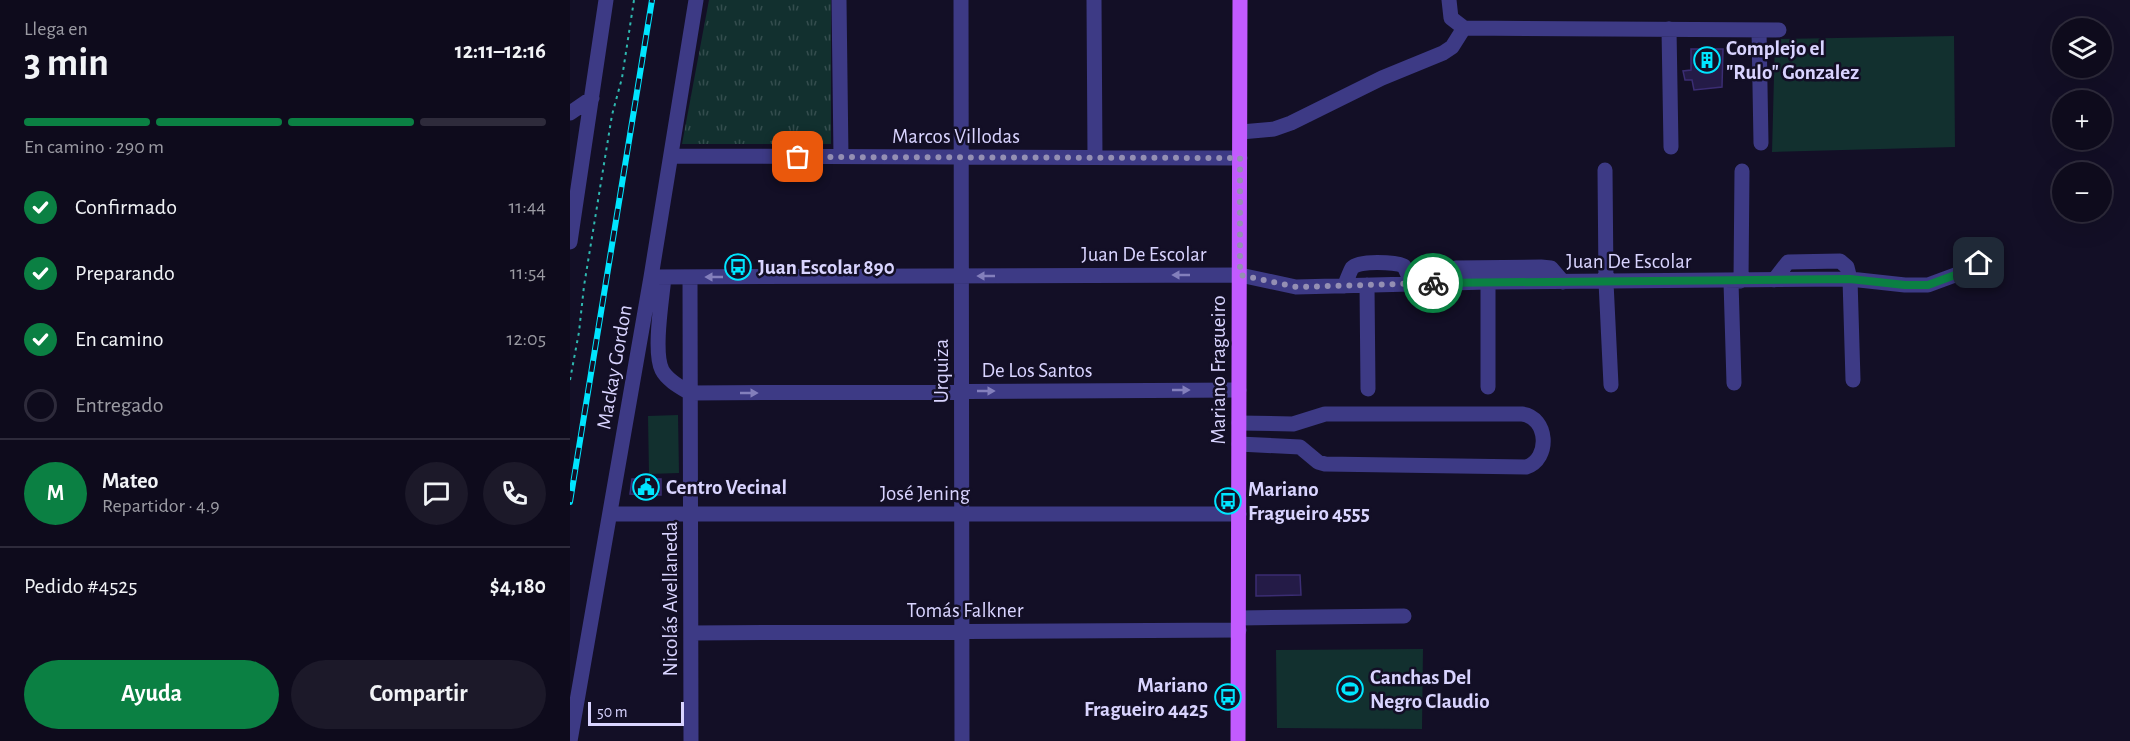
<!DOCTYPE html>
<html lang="es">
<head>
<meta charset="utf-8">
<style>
	body { margin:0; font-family:"Alegreya Sans",sans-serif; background:#1c1929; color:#f1f3f6; height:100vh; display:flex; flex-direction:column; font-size:22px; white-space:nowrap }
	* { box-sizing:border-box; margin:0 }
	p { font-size:20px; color:#9b9ba3 }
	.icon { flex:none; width:33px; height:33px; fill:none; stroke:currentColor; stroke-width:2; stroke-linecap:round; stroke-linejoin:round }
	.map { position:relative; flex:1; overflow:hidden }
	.panel { display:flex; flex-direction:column; background:#0e0b1c; width:570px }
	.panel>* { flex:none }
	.buttons { position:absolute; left:1482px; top:18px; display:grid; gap:12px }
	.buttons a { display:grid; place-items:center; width:60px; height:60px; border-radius:50%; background:#0e0b1c; box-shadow:0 6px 24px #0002,0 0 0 2px #2e2b3b; font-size:30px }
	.scale { position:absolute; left:18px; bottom:15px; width:96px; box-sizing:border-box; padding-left:6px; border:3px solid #d9d4ff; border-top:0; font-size:16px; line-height:21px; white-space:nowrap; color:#d9d4ff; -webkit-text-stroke:4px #130f26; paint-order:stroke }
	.pin { position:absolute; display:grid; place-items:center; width:51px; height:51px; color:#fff; margin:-26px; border-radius:12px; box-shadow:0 3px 9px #0006 }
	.courier { position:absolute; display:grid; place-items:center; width:60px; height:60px; margin:-30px; border:4px solid #0b8043; border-radius:50%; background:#fff; color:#222; box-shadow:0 2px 8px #0007 }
	.head em { font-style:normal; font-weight:700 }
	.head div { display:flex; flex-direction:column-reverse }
	.head { display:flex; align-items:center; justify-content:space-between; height:102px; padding:0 24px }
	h1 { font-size:39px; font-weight:700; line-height:45px }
	.bar { display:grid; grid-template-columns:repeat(4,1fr); gap:9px 6px; align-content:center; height:72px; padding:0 24px }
	.bar i { height:8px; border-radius:4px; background:#2e2b3b }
	.bar .active { background:#0b8043 }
	.bar p { grid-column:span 4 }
	.line { display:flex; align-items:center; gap:15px; padding:0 24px; border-top:2px solid #2e2b3b }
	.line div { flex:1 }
	.round { display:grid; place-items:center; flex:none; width:63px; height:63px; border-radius:32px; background:#1c1929 }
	ol { padding:0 24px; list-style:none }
	li { display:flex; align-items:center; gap:18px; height:66px }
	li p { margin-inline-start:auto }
	li .icon { padding:6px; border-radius:50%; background:#0b8043; color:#fff; stroke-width:4 }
	li:last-child { color:#9b9ba3 }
	li i { width:33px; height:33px; border:3px solid #2e2b3b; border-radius:50% }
	.button { display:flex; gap:12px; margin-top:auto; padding:12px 24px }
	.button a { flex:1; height:69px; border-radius:36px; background:#0b8043; color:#fff; font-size:24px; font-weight:700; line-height:69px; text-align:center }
	.button a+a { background:#1c1929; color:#f1f3f6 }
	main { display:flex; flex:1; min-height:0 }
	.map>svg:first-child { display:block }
</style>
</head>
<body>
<main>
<section class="panel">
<div class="head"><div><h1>3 min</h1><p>Llega en</p></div><em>12:11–12:16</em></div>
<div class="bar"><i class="active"></i><i class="active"></i><i class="active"></i><i></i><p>En camino · 290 m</p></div>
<ol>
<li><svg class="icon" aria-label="check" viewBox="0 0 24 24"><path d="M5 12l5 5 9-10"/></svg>Confirmado<p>11:44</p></li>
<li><svg class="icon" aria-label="check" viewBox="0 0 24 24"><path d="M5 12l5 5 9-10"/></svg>Preparando<p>11:54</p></li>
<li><svg class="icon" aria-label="check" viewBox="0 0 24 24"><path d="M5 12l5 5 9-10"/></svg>En camino<p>12:05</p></li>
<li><i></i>Entregado</li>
</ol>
<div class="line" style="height:108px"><b class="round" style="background:#0b8043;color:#fff">M</b><div><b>Mateo</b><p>Repartidor · 4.9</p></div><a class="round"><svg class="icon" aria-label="chat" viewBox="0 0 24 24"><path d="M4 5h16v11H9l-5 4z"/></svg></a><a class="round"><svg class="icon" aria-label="phone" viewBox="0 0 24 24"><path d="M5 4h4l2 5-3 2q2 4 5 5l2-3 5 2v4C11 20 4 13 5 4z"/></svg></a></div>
<div class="line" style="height:78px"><div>Pedido #4525</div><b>$4,180</b></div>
<div class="button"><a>Ayuda</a><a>Compartir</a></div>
</section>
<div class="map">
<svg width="1560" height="741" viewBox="0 0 1560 741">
	<defs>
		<pattern id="park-tufts" width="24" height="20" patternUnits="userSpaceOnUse" patternTransform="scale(1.5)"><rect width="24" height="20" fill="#12302f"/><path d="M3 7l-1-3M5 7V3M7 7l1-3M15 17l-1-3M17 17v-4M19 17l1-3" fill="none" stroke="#344d4e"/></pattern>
	</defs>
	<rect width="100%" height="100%" fill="#130f26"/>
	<!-- park -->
	<path fill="url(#park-tufts)" d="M139,0H261V144H112Z"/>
	<!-- pitch -->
	<path fill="#12302f" d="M1384,36L1385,147L1202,152L1205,39Z
		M108,415L109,473L79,474L78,416Z
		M853,649L852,729L707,728L706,650Z"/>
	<!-- building -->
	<path fill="#241b47" stroke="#3b2d73" stroke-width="1.5" d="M1121,49H1153L1152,87L1124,90L1122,80H1115L1113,71L1121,70Z
		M62,479H91V495L60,494Z
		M686,575H730L731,595L686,596Z"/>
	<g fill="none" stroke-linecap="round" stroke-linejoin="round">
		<!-- path -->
		<path stroke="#2fb8b0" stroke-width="2" stroke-dasharray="3 4.5" stroke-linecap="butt" d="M0,380L9,332L14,286L42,115L52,78L64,0"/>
		<!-- minor -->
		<path stroke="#3d3a85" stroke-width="15" d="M269,0L271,157
			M391,0L392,741
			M524,0L525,157
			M879,0L881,18L894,28L1209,30
			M1099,29L1101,147
			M1189,30L1191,143
			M0,113L22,98
			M671,132L704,129L721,123L812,78L873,53L882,47L894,28
			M101,156L670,158
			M1035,170L1036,282L1041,385
			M0,242L36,0
			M81,277L670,275L726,287L918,282L1280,279L1335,285H1358L1404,268L1409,263L1413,252
			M94,277C92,299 83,352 92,370C97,380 110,387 120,393
			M120,277L121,741
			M1204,280L1218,262L1270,261L1277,267L1280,279L1283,380
			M1171,281L1172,171
			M918,282V387
			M1161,282L1164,383
			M873,283L878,272L886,268L971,267L981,268L993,282
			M797,285L798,389
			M774,286C777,281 779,273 782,268C789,260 825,262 834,266L842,284
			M120,393L669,390
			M669,423L723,424L755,414H952C978,417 981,459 956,467L755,464L748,462L730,447L669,444
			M40,514H669
			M669,618L834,616
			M121,633L669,630
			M0,741L81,277L126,0"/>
		<!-- major -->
		<path stroke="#c25bff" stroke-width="15" d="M668,741L670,0"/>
		<!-- rail casing -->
		<g stroke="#00e5ff" stroke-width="6">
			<path id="rail" d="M0,502L82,0"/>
		</g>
		<!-- rail -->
		<use href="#rail" stroke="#130f26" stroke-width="4" stroke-dasharray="11" stroke-linecap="butt"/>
	</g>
	<!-- one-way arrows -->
	<defs><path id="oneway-solid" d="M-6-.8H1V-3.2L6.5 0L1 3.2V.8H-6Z" transform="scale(1.5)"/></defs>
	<g fill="#837fbc">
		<use href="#oneway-solid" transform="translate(611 275) rotate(180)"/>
		<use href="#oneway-solid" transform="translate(416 276) rotate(180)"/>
		<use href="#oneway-solid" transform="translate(144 277) rotate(180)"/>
		<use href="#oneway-solid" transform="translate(611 390)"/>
		<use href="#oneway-solid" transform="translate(416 391)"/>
		<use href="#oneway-solid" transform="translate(179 393)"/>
	</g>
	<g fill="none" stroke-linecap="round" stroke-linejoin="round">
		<!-- done -->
		<path stroke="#948fb3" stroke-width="6" stroke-dasharray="0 10.8" d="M228,157L670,158V275L726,287L863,283"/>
		<!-- route -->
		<path stroke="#0b8043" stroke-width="8" d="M863,283L1280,279L1335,285H1358L1404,268L1409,263"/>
	</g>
	<!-- icons -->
	<defs>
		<g id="building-ring" transform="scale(1.35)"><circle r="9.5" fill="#130f26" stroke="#00e5ff" stroke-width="1.5"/><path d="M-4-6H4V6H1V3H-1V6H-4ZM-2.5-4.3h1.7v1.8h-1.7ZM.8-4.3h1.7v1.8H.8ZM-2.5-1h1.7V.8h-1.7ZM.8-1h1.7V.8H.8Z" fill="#00e5ff"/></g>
		<g id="bus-ring" transform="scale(1.35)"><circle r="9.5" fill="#130f26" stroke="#00e5ff" stroke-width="1.5"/><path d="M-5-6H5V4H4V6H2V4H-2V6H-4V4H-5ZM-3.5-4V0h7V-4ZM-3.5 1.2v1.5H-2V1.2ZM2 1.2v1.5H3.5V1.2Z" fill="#00e5ff"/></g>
		<g id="civic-ring" transform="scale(1.35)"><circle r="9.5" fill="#130f26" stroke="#00e5ff" stroke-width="1.5"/><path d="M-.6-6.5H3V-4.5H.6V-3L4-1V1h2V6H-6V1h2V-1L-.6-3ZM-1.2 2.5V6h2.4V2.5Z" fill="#00e5ff"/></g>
		<g id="stadium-ring" transform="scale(1.35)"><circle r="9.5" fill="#130f26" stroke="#00e5ff" stroke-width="1.5"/><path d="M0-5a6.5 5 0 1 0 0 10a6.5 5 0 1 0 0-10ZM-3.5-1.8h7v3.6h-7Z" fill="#00e5ff"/></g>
	</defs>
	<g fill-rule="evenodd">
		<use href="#building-ring" x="1137" y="60"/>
		<use href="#bus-ring" x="168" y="267"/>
		<use href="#civic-ring" x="76" y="487"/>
		<use href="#bus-ring" x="658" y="501"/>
		<use href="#stadium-ring" x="780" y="689"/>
		<use href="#bus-ring" x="658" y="697"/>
	</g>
	<g text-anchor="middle" stroke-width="5" stroke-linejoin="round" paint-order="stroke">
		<!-- poi labels -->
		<g font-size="21" font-weight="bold" fill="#d9d4ff" stroke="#130f26" text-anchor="start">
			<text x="1156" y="55">Complejo el<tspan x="1156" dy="24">"Rulo" Gonzalez</tspan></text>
			<text x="188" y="274">Juan Escolar 890</text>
			<text x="96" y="494">Centro Vecinal</text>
			<text x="678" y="496">Mariano<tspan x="678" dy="24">Fragueiro 4555</tspan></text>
			<text x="800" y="684">Canchas Del<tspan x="800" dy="24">Negro Claudio</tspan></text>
			<text x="638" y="692" text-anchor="end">Mariano<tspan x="638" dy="24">Fragueiro 4425</tspan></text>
		</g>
		<!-- street labels -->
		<g font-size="21" fill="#d9d4ff" stroke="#130f26">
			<text x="386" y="143">Marcos Villodas</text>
			<text x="574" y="261">Juan De Escolar</text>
			<text x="1059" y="268">Juan De Escolar</text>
			<text transform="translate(44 367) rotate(-80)" y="7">Mackay Gordon</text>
			<text x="467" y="377">De Los Santos</text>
			<text transform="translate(648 370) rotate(-90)" y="7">Mariano Fragueiro</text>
			<text transform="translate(371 371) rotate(-90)" y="7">Urquiza</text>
			<text x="355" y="500">José Jening</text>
			<text transform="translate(100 599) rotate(-90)" y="7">Nicolás Avellaneda</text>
			<text x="395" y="617">Tomás Falkner</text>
		</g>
	</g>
</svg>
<div class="buttons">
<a><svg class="icon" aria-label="layers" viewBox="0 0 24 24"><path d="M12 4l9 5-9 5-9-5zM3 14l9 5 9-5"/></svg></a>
<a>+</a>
<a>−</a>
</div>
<div class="scale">50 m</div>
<div class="pin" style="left:228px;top:157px;background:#ea580c"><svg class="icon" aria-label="bag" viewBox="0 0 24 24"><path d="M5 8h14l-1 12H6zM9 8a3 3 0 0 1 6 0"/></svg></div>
<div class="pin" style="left:1409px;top:263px;background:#1f2937"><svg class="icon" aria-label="home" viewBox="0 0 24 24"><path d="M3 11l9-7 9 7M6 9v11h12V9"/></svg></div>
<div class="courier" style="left:863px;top:283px"><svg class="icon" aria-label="bike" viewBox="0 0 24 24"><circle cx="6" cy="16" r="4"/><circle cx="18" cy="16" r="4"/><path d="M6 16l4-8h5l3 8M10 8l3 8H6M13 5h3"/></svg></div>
</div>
</main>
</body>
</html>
